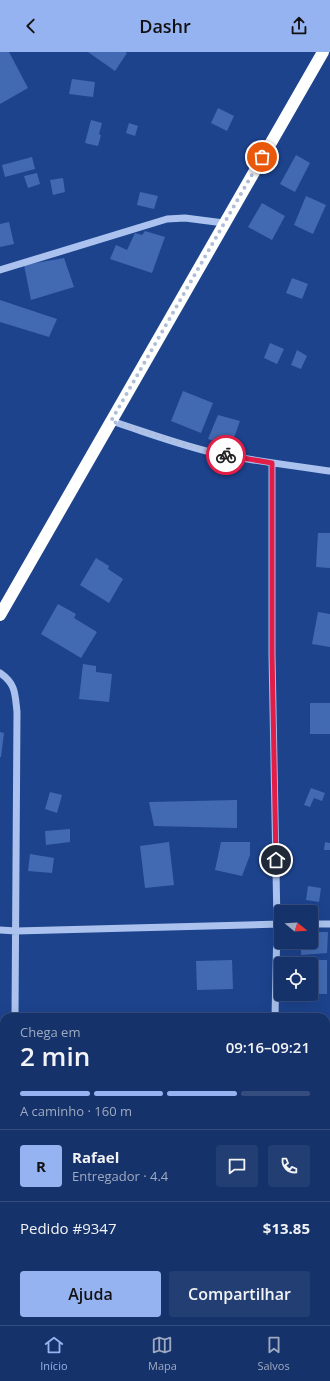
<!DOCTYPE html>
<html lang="pt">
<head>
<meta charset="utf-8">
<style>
	body { margin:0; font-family:"Open Sans",sans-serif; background:#233e72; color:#f1f3f6; height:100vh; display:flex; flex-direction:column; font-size:15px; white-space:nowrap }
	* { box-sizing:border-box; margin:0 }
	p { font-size:13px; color:#9eaac1 }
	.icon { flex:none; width:22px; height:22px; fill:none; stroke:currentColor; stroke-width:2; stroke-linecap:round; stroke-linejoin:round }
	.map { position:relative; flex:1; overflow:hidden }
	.drawer { position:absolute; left:0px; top:961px; width:330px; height:312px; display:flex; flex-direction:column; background:#16326a; border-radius:12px 12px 0 0; box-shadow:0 4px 16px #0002,0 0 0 1px #354d7e }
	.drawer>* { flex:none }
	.needle { width:26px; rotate:108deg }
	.buttons { position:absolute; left:274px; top:853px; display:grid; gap:8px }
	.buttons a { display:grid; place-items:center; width:44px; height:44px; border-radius:4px; background:#16326a; box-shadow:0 4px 16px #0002,0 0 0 1px #354d7e; font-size:20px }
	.pin { position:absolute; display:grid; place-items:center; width:34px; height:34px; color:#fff; margin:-17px; border:2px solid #fff; border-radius:50%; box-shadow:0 1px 4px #0007 }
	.courier { position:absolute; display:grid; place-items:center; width:40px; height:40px; margin:-20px; border:3px solid #e11d48; border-radius:50%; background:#fff; color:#222; box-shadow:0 1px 5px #0007 }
	.overview em { font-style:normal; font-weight:600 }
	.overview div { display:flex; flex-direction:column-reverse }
	.overview { display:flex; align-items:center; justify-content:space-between; height:68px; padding:0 20px }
	h1 { font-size:26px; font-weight:600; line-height:30px }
	.bar { display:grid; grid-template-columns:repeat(4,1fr); gap:6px 4px; align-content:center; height:48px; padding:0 20px }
	.bar i { height:5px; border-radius:3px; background:#354d7e }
	.bar .on { background:#95b2f1 }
	.bar p { grid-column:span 4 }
	.line { display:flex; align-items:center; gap:10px; padding:0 20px; border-top:1px solid #354d7e }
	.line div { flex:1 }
	.round { display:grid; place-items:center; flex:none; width:42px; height:42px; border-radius:4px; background:#233e72 }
	.action { display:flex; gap:8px; margin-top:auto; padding:8px 20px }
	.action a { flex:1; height:46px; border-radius:4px; background:#95b2f1; color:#111; font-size:16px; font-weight:600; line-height:46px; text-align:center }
	.action a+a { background:#233e72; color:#f1f3f6 }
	header { display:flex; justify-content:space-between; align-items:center; height:52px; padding:0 20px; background:#95b2f1; color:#111; font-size:18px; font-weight:600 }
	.tabs { display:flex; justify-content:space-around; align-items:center; height:56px; border-top:1px solid #354d7e; background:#16326a; font-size:11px; color:#9eaac1 }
	.tabs a { display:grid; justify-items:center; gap:2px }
	.tabs .on { color:#95b2f1 }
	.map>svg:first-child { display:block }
</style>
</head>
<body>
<header><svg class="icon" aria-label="back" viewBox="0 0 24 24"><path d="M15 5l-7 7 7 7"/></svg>Dashr<svg class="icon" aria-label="share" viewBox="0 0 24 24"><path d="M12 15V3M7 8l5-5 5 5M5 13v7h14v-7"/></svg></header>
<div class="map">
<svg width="330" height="1273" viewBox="0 0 330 1273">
	<rect width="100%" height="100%" fill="#1d438d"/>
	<!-- building -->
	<path fill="#426ab2" d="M0,0H9L28,36L0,52Z
		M88,0H125L127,1L115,19Z
		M72,27L95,30L93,45L69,42Z
		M218,56L234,64L227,79L211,71Z
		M91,68L102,71L99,82L101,83L98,94L85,91Z
		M129,71L138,74L135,84L126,81Z
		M296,103L310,111L295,140L280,132Z
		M32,105L35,117L5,125L2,113Z
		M37,121L40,132L28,136L24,124Z
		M63,126L65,140L53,143L50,128Z
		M140,140L158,144L154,157L137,153Z
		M306,144L326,153L313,182L294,173Z
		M262,151L285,164L272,188L248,175Z
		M9,170L14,192L0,195V172Z
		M145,179L165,185L152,221L110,207L116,193L127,198L135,181L142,183Z
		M64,206L74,235L31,248L24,213Z
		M292,226L308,232L302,247L286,241Z
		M0,248L57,267L49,285L0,270Z
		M270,291L284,297L277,312L264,306Z
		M297,298L307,304L301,317L291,313Z
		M183,339L213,351L201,381L171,369Z
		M218,363L240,369L231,394L208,387Z
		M318,481H330V516L316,515Z
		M96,506L109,514L108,517L123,527L109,551L80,533Z
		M58,552L76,562L74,566L97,580L81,606L41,582Z
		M318,560L330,562V595L312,592Z
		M83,612L96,614V620L112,622L109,650L79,647Z
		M310,651H330V682H310Z
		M0,680L4,681L1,705H0Z
		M311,736L325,741L322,749L314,746L310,755L304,753Z
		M50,740L62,743L57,761L45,757Z
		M237,748V776L154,774L149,750Z
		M70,777V790L46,793L45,779Z
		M169,790L174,833L145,836L140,794Z
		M221,790H250V803L242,824L215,818Z
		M325,790L330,791V798H324Z
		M30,802L54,806L52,821L28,819Z
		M308,834L321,836L319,850L306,848Z
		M311,880H328L327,901L301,903V890H311Z
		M232,908L233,937L197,938L196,909Z
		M295,908H327V942H311V912H294Z
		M241,963H257V965H241Z
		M326,1089H330V1127H326Z
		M326,1214H330V1261H326Z
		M181,1269H196V1273H181Z"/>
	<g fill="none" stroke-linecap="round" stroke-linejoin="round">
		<!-- minor -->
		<path stroke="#aac2ed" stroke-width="7" d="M0,218L167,167L185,166L224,171
			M111,369C146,380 182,394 219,402C255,409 293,414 330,419
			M272,411V602L277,872L275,965
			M0,621C16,632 15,642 17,660L15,965
			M311,872H330
			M0,878L16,879L280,872
			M326,1050H330
			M11,1273V1269
			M269,1273V1269"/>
		<!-- highway -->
		<path stroke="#fff" stroke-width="12" d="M0,563L323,0"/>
	</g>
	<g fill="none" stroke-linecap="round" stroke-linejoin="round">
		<!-- done -->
		<path stroke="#b0bdd7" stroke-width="4" stroke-dasharray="0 7.2" d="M226,403L183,392L111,369L262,105"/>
		<!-- route -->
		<path stroke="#e11d48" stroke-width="5" d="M226,403L272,411V602L276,808"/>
	</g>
</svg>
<div class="buttons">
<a><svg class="needle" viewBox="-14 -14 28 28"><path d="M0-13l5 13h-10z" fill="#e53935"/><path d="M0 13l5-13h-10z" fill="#9eaac1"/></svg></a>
<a><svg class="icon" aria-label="locate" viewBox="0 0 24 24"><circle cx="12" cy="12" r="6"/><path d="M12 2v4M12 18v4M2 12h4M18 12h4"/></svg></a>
</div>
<div class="pin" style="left:262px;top:105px;background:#ea580c"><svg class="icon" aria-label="bag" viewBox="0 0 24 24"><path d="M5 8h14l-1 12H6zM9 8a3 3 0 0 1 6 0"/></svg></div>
<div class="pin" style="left:276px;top:808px;background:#1f2937"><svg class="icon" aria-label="home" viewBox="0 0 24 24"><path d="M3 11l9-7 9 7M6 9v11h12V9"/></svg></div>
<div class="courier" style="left:226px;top:403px"><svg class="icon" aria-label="bike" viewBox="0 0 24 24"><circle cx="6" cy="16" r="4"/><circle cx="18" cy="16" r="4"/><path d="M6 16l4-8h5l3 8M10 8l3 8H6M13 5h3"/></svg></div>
<section class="drawer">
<div class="overview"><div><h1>2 min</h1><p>Chega em</p></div><em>09:16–09:21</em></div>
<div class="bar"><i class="on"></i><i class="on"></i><i class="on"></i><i></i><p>A caminho · 160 m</p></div>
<div class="line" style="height:72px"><b class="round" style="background:#95b2f1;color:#111">R</b><div><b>Rafael</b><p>Entregador · 4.4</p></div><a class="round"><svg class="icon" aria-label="chat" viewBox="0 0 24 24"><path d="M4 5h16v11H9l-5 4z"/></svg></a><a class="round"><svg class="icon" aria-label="phone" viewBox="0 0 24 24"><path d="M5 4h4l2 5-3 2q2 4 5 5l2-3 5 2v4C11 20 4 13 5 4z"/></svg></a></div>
<div class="line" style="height:52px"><div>Pedido #9347</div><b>$13.85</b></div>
<div class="action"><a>Ajuda</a><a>Compartilhar</a></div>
</section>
</div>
<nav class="tabs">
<a class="on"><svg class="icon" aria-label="home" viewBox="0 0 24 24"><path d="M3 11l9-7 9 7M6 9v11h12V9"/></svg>Início</a>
<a><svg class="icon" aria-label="map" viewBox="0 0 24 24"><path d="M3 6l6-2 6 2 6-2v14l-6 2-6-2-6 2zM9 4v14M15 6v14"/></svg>Mapa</a>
<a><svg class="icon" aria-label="saved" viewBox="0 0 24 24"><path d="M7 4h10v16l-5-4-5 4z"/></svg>Salvos</a>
</nav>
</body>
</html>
